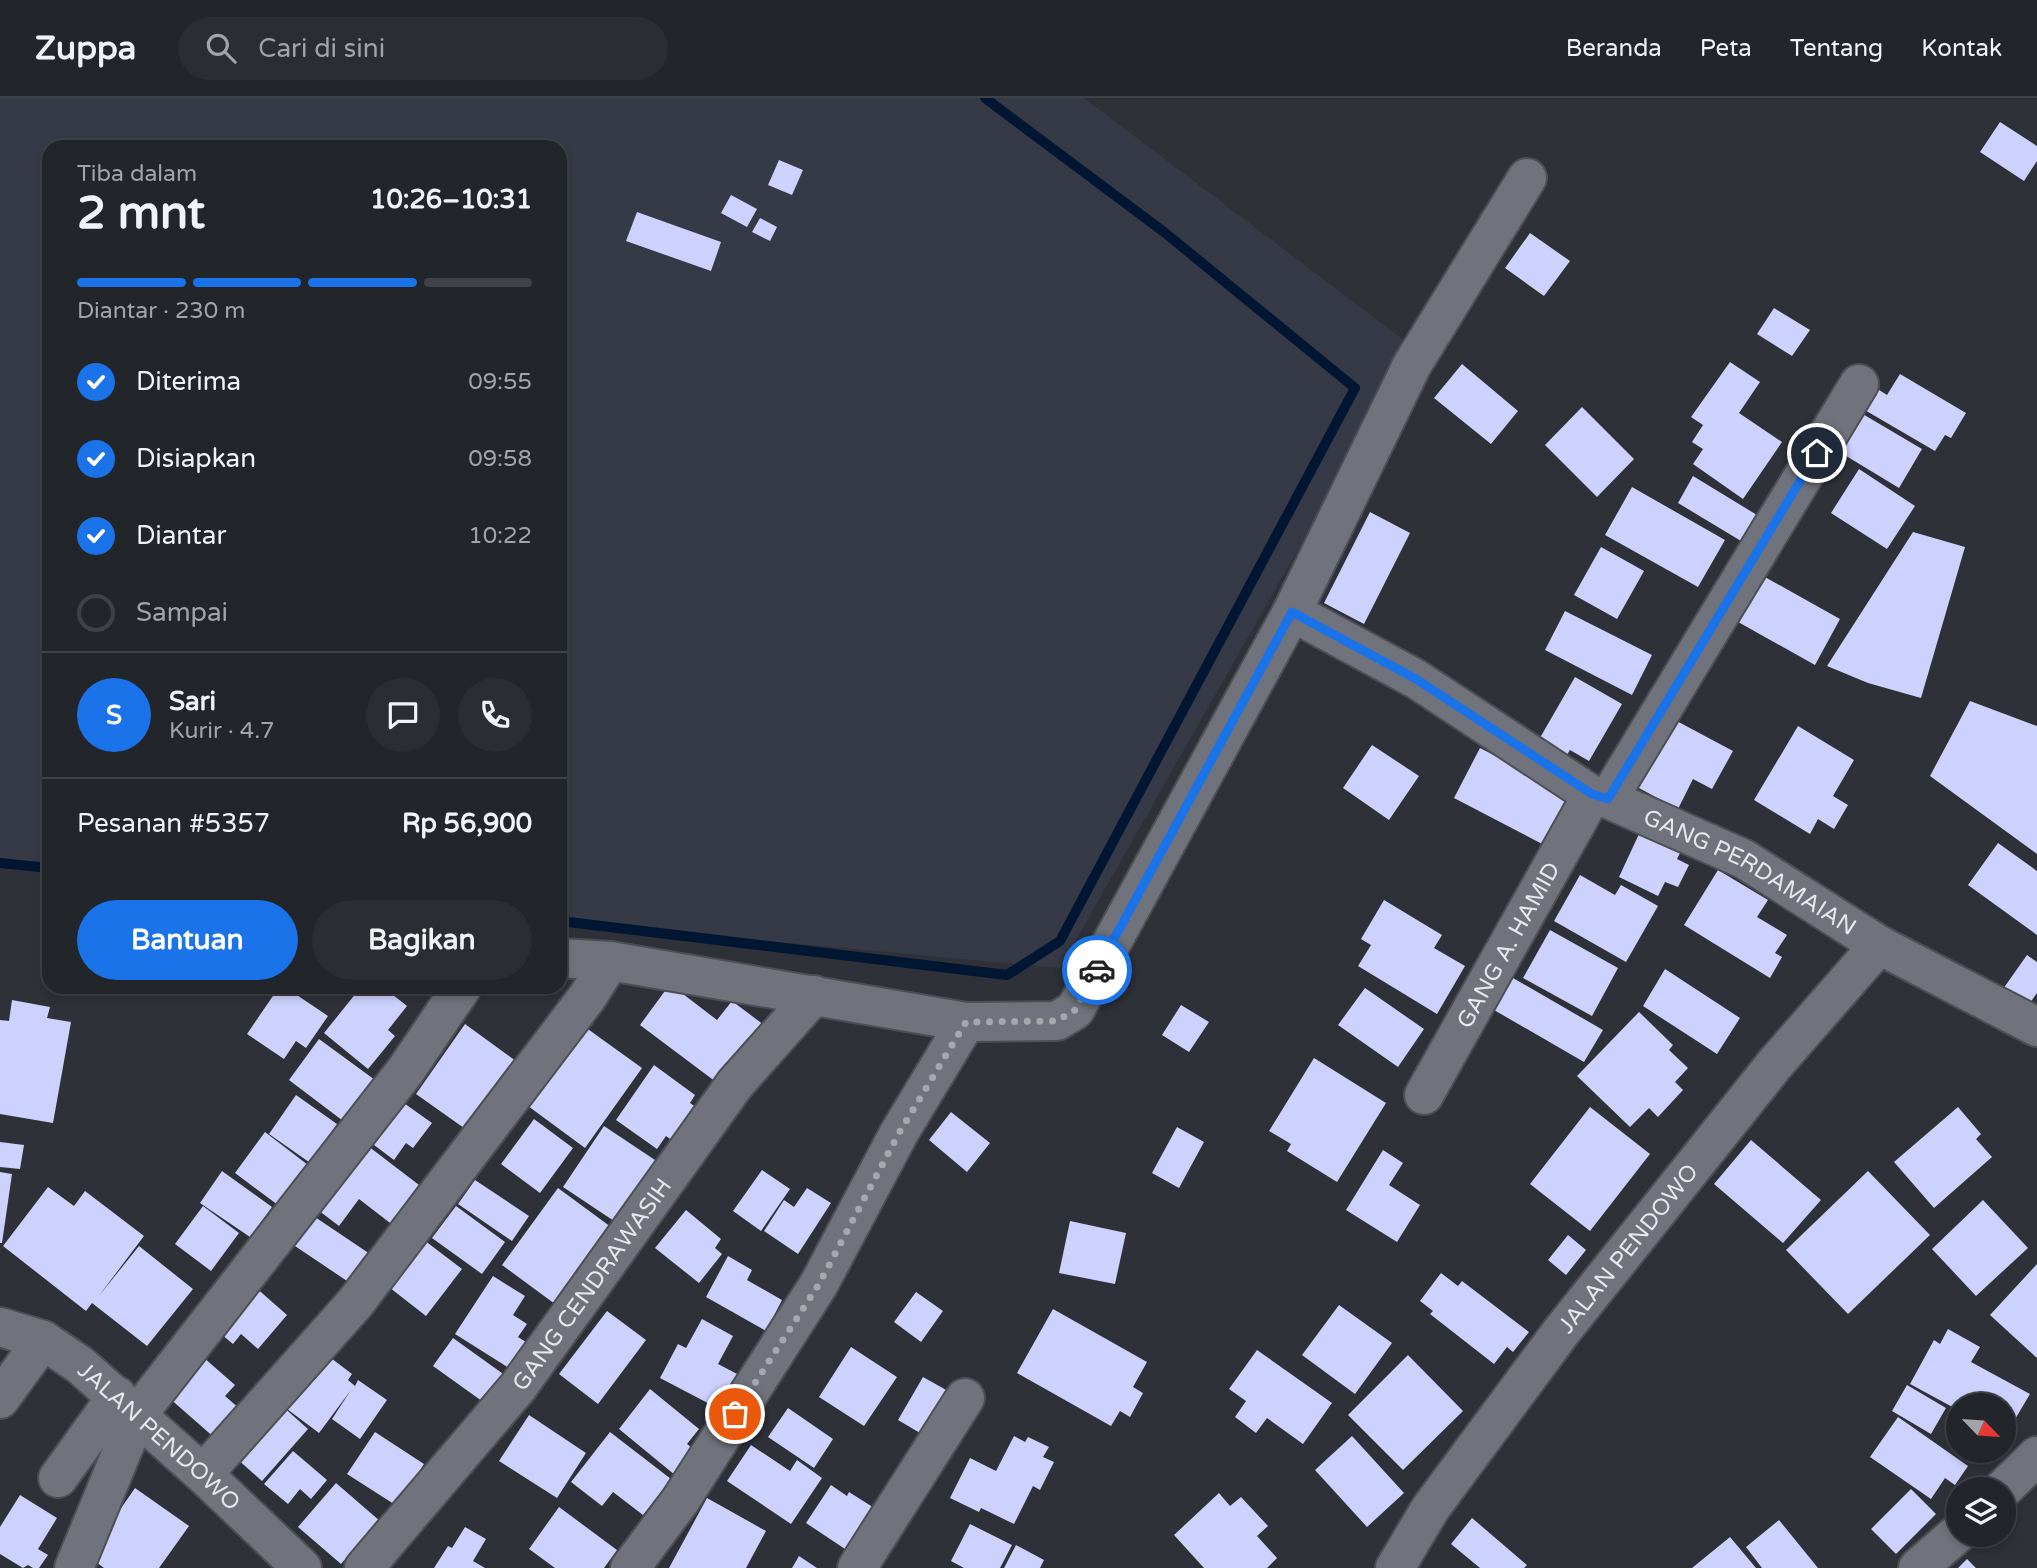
<!DOCTYPE html>
<html lang="id">
<head>
<meta charset="utf-8">
<style>
	body { margin:0; font-family:"Varela Round",sans-serif; background:#2a2d32; color:#f1f3f6; height:100vh; display:flex; flex-direction:column; font-size:26px; white-space:nowrap }
	* { box-sizing:border-box; margin:0 }
	p { font-size:23px; color:#a2a5a8 }
	.icon { flex:none; width:38px; height:38px; fill:none; stroke:currentColor; stroke-width:2; stroke-linecap:round; stroke-linejoin:round }
	.map { position:relative; flex:1; overflow:hidden }
	.sheet { position:absolute; left:42px; top:42px; width:525px; height:854px; display:flex; flex-direction:column; background:#22252a; border-radius:21px; box-shadow:0 4px 10px #0003,0 0 0 2px #3f4247 }
	.sheet>* { flex:none }
	.needle { width:46px; rotate:115deg }
	.buttons { position:absolute; left:1946px; top:1295px; display:grid; gap:14px }
	.buttons a { display:grid; place-items:center; width:70px; height:70px; border-radius:50%; background:#22252a; box-shadow:0 4px 10px #0003,0 0 0 2px #3f4247; font-size:35px }
	.pin { position:absolute; display:grid; place-items:center; width:60px; height:60px; color:#fff; margin:-30px; border:4px solid #fff; border-radius:50%; box-shadow:0 2px 7px #0007 }
	.courier { position:absolute; display:grid; place-items:center; width:70px; height:70px; margin:-35px; border:5px solid #1a73e8; border-radius:50%; background:#fff; color:#222; box-shadow:0 2px 9px #0007 }
	.headline em { font-style:normal; font-weight:700 }
	.headline div { display:flex; flex-direction:column-reverse }
	.headline { display:flex; align-items:center; justify-content:space-between; height:119px; padding:0 35px }
	h1 { font-size:46px; font-weight:700; line-height:52px }
	.bar { display:grid; grid-template-columns:repeat(4,1fr); gap:10px 7px; align-content:center; height:84px; padding:0 35px }
	.bar i { height:9px; border-radius:5px; background:#3f4247 }
	.bar .active { background:#1a73e8 }
	.bar p { grid-column:span 4 }
	.line { display:flex; align-items:center; gap:18px; padding:0 35px; border-top:2px solid #3f4247 }
	.line div { flex:1 }
	.round { display:grid; place-items:center; flex:none; width:74px; height:74px; border-radius:37px; background:#2a2d32 }
	ol { padding:0 35px; list-style:none }
	li { display:flex; align-items:center; gap:21px; height:77px }
	li p { margin-inline-start:auto }
	li .icon { padding:7px; border-radius:50%; background:#1a73e8; color:#fff; stroke-width:4 }
	li:last-child { color:#a2a5a8 }
	li i { width:38px; height:38px; border:4px solid #3f4247; border-radius:50% }
	.button { display:flex; gap:14px; margin-top:auto; padding:14px 35px }
	.button a { flex:1; height:80px; border-radius:42px; background:#1a73e8; color:#fff; font-size:28px; font-weight:700; line-height:80px; text-align:center }
	.button a+a { background:#2a2d32; color:#f1f3f6 }
	header { display:flex; align-items:center; gap:42px; box-sizing:border-box; height:98px; padding:0 35px; background:#22252a; border-bottom:2px solid #3f4247 }
	header strong { font-size:33px }
	nav { display:flex; gap:38px; margin-inline-start:auto; font-size:24px }
	.search { width:490px; height:63px; background:#2a2d32; display:flex; align-items:center; gap:18px; box-sizing:border-box; padding:0 24px; border-radius:38px; color:#a2a5a8; font-size:26px }
	.map>svg:first-child { display:block }
</style>
</head>
<body>
<header>
<strong>Zuppa</strong>
<div class="search"><svg class="icon" aria-label="search" viewBox="0 0 24 24"><circle cx="10" cy="10" r="6"/><path d="M15 15l6 6"/></svg>Cari di sini</div>
<nav><a>Beranda</a><a>Peta</a><a>Tentang</a><a>Kontak</a></nav>
</header>
<div class="map">
<svg width="2037" height="1470" viewBox="0 0 2037 1470">
	<rect width="100%" height="100%" fill="#2e3138"/>
	<!-- built -->
	<path fill="#363a46" d="M0,0H1084L1413,249L1060,870L560,824V49H49V776L0,769Z"/>
	<g fill="none" stroke-linecap="round" stroke-linejoin="round">
		<!-- stream -->
		<path stroke="#001632" stroke-width="10" d="M0,765L49,770
			M560,823L1007,877L1060,843L1355,290L1164,134L985,0"/>
	</g>
	<!-- building -->
	<path fill="#ccd1fe" d="M2000,24L2037,48V63L2024,83L1980,54Z
		M779,62L803,72L792,97L768,87Z
		M731,97L757,111L747,129L721,115Z
		M637,114L721,144L711,173L626,143Z
		M760,120L777,129L770,143L752,134Z
		M1530,135L1570,163L1544,198L1505,170Z
		M1774,210L1810,232L1792,258L1757,236Z
		M1730,264L1760,284L1739,315L1782,344L1743,401L1693,366L1703,351L1692,344L1703,327L1691,319Z
		M1462,266L1518,313L1491,346L1434,300Z
		M1900,276L1966,315L1951,340L1945,337L1935,353L1863,311L1876,290L1887,297Z
		M1582,309L1634,361L1597,399L1545,347Z
		M1861,315L1922,351L1899,390L1838,353Z
		M1859,371L1915,408L1887,451L1831,415Z
		M1693,378L1757,417L1741,443L1678,405Z
		M1632,389L1725,442L1698,489L1605,437Z
		M1370,414L1410,435L1364,526L1324,505Z
		M1913,434L1965,449L1921,600L1868,585L1827,568Z
		M1601,449L1644,473L1617,521L1574,497Z
		M1756,474L1840,521L1815,567L1731,520Z
		M1565,513L1652,557L1632,597L1545,552Z
		M1575,579L1622,606L1589,663L1570,652L1565,660L1537,645Z
		M1970,603L2037,628V756L1930,678Z
		M1673,621L1733,653L1712,691L1693,681L1678,711L1637,689Z
		M1798,628L1854,662L1833,698L1848,707L1834,731L1818,721L1810,736L1754,702Z
		M1372,647L1419,678L1389,722L1343,690Z
		M1480,650L1573,698L1546,748L1454,700Z
		M1639,736L1680,755L1677,761L1689,767L1678,789L1665,784L1658,798L1619,779Z
		M1998,745L2037,773V837L1968,787Z
		M1718,772L1768,802L1757,819L1787,837L1775,855L1782,859L1770,880L1684,827Z
		M1580,777L1615,797L1621,787L1658,808L1626,864L1554,823Z
		M1384,802L1442,837L1434,850L1465,868L1437,916L1358,868L1371,847L1361,841Z
		M1550,832L1618,870L1592,918L1523,880Z
		M2027,857L2037,864V895L2027,909L2003,891Z
		M1665,871L1740,920L1717,956L1643,908Z
		M1513,880L1603,932L1584,964L1494,912Z
		M670,886L717,922L732,903L764,927L720,987L640,927Z
		M279,889H285L328,918L306,950L296,943L284,961L247,936Z
		M361,889H383L407,908L388,932L395,938L368,971L324,935Z
		M1365,890L1424,931L1398,969L1338,927Z
		M12,902L50,909L47,920L71,924L53,1025L0,1016V922L9,923Z
		M1181,907L1209,924L1189,954L1162,937Z
		M1639,914L1673,947L1669,952L1688,970L1675,984L1683,992L1658,1019L1649,1010L1630,1029L1577,978Z
		M465,926L520,966L471,1035L416,996Z
		M585,929L642,970L585,1050L528,1008Z
		M319,941L386,990L355,1032L289,982Z
		M1314,960L1386,1005L1337,1084L1287,1053L1291,1046L1269,1033Z
		M654,967L695,997L690,1005L704,1015L680,1048L666,1038L657,1051L616,1022Z
		M296,997L337,1026L322,1047L328,1051L316,1069L269,1036Z
		M401,1003L432,1025L413,1050L406,1045L394,1062L370,1044Z
		M1590,1009L1650,1056L1590,1133L1530,1086Z
		M1958,1009L1981,1036L1976,1041L1992,1059L1934,1110L1894,1064Z
		M951,1014L990,1045L967,1074L929,1042Z
		M534,1021L573,1050L540,1095L501,1066Z
		M604,1028L664,1068L623,1129L563,1089Z
		M1177,1029L1204,1044L1179,1090L1152,1075Z
		M265,1034L308,1067L278,1107L235,1075Z
		M1751,1042L1821,1102L1783,1145L1714,1086Z
		M0,1044L24,1047L20,1071L0,1069Z
		M368,1048L423,1090L394,1128L359,1101L339,1128L318,1112Z
		M1383,1052L1403,1065L1389,1087L1420,1107L1397,1144L1346,1112Z
		M762,1072L790,1091L761,1133L733,1113Z
		M222,1073L272,1109L250,1139L200,1105Z
		M1868,1073L1930,1137L1848,1216L1786,1152Z
		M0,1074L12,1076L2,1145H0Z
		M475,1082L529,1118L512,1143L458,1106Z
		M48,1089L74,1108L85,1093L144,1138L98,1199L139,1148L193,1191L147,1248L92,1205L86,1213L3,1148Z
		M558,1090L611,1129L555,1206L502,1167Z
		M807,1090L831,1105L798,1156L764,1133L784,1102L794,1109Z
		M1983,1102L2028,1150L1976,1198L1932,1151Z
		M203,1108L239,1135L211,1173L175,1146Z
		M456,1108L505,1144L482,1176L432,1140Z
		M686,1112L721,1141L715,1150L722,1156L699,1185L655,1150Z
		M312,1117L370,1156L350,1185L292,1146Z
		M1070,1123L1126,1135L1115,1186L1059,1175Z
		M1568,1137L1586,1152L1566,1177L1548,1162Z
		M420,1139L462,1171L426,1218L385,1186Z
		M728,1158L752,1172L747,1182L782,1202L766,1233L706,1199Z
		M2037,1166V1260L1990,1217Z
		M1441,1175L1458,1188L1462,1183L1529,1234L1513,1254L1507,1249L1494,1266L1430,1216L1433,1213L1420,1203Z
		M493,1178L525,1198L513,1217L527,1226L518,1239L526,1244L509,1270L455,1236Z
		M253,1187L287,1217L258,1251L241,1236L233,1246L215,1231Z
		M916,1194L943,1213L921,1244L894,1224Z
		M1339,1207L1392,1245L1355,1296L1302,1257Z
		M1053,1211L1147,1264L1133,1289L1143,1295L1130,1319L1120,1313L1111,1328L1017,1275Z
		M607,1213L646,1242L598,1306L559,1276Z
		M702,1221L733,1238L718,1266L741,1278L723,1313L660,1280L678,1246L686,1250Z
		M1948,1231L1980,1249L1971,1264L2030,1296L2014,1323L2004,1318V1307H1958V1312L1910,1286L1934,1242L1940,1246Z
		M453,1240L506,1278L486,1306L433,1268Z
		M851,1249L897,1279L864,1328L819,1299Z
		M1257,1252L1332,1305L1303,1346L1267,1320L1256,1335L1235,1319L1246,1303L1229,1291Z
		M323,1254L352,1276L348,1282L355,1288L358,1282L387,1302L360,1341L332,1321L351,1292L319,1335L283,1308Z
		M1408,1257L1463,1313L1403,1372L1348,1317Z
		M203,1259L235,1287L225,1298L241,1312L216,1341L168,1299Z
		M923,1279L957,1298L932,1342L898,1322Z
		M1907,1287L1946,1310L1931,1336L1892,1313Z
		M650,1291L699,1331L687,1346L695,1352L675,1377L619,1331Z
		M281,1307L308,1331L262,1383L235,1359Z
		M788,1310L833,1341L814,1370L768,1339Z
		M529,1317L586,1355L557,1400L499,1363Z
		M1898,1319L1968,1368L1955,1387L1945,1380L1931,1401L1870,1359Z
		M375,1334L424,1366L397,1408L347,1376Z
		M610,1334L671,1381L643,1417L613,1394L602,1408L571,1384Z
		M1014,1338L1025,1344L1028,1339L1049,1349L1043,1359L1054,1364L1040,1392L1033,1388L1014,1426L981,1410L979,1414L950,1400L970,1360L996,1373Z
		M1352,1338L1404,1395L1367,1429L1315,1372Z
		M751,1347L790,1373L797,1362L822,1380L791,1426L727,1383Z
		M293,1353L327,1382L311,1401L300,1391L288,1406L264,1386Z
		M336,1385L388,1430L375,1446L365,1438L341,1466L298,1429Z
		M831,1387L847,1398L849,1394L879,1413L851,1455L806,1425Z
		M135,1390L189,1428L159,1470H104L88,1458Z
		M1911,1391L1936,1416L1896,1456L1871,1431Z
		M1219,1395L1230,1408L1241,1399L1268,1428L1257,1438L1277,1460L1267,1470H1204L1174,1437Z
		M20,1397L57,1420L38,1451L48,1457L39,1470H33L28,1467L23,1470L0,1456V1429Z
		M707,1400L766,1433L746,1470H669Z
		M559,1409L617,1452L604,1470H555L529,1451Z
		M1472,1420L1527,1467L1524,1470H1480L1451,1446Z
		M1779,1422L1818,1470H1762L1746,1449Z
		M970,1426L1012,1447L1000,1470H964L951,1463Z
		M465,1429L486,1441L473,1463L485,1470H434L448,1448L452,1450Z
		M1730,1439L1756,1470H1692Z
		M1016,1447L1044,1462L1040,1470H1004Z
		M799,1458L817,1470H792Z
		M1967,1461L1976,1470H1958Z"/>
	<g fill="none" stroke-linecap="round" stroke-linejoin="round">
		<!-- minor casing -->
		<g stroke="#4d4f54" stroke-width="42">
			<g id="minor">
				<path id="s1" d="M1292,514L1416,581L1592,697L1608,701L1744,761L1879,847L2037,929"/>
				<path d="M1608,701L1859,286"/>
				<path d="M560,860L610,863L966,924L1057,923L1075,912L1292,514L1412,267L1527,80"/>
				<path id="s2" d="M1424,997L1592,697"/>
				<path id="s3" d="M0,1229L43,1242L80,1267L203,1376L302,1470"/>
				<path d="M0,1301L43,1242"/>
				<path d="M203,1376L356,1204L588,898L610,863"/>
				<path d="M58,1380L117,1298"/>
				<path d="M2003,1391L2037,1358"/>
				<path d="M74,1470L137,1317L406,972L462,889"/>
				<path id="s4" d="M364,1470L518,1289L735,986L814,897"/>
				<path d="M630,1470L680,1403L819,1186L899,1035L966,924"/>
				<path d="M857,1470L965,1300"/>
				<path id="s5" d="M1395,1470L1430,1411L1561,1234L1774,967L1879,847"/>
				<path d="M1918,1470L1958,1435"/>
			</g>
		</g>
		<!-- minor -->
		<use href="#minor" stroke="#70737b" stroke-width="38"/>
	</g>
	<g fill="none" stroke-linecap="round" stroke-linejoin="round">
		<!-- done -->
		<path stroke="#a6a8ad" stroke-width="7" stroke-dasharray="0 12.6" d="M735,1316L819,1186L899,1035L966,924L1057,923L1075,912L1097,872"/>
		<!-- route -->
		<path stroke="#1a73e8" stroke-width="9" d="M1097,872L1292,514L1416,581L1592,696L1608,701L1817,355"/>
	</g>
	<g text-anchor="middle" stroke-width="7" stroke-linejoin="round" paint-order="stroke">
		<!-- street labels -->
		<g font-size="23" fill="#e6e8ec" stroke="#18191c">
			<text dy="8" stroke="none"><textPath href="#s1" startOffset="528">GANG PERDAMAIAN</textPath></text>
			<text dy="8" stroke="none"><textPath href="#s2" startOffset="172">GANG A. HAMID</textPath></text>
			<text dy="8" stroke="none"><textPath href="#s5" startOffset="396">JALAN PENDOWO</textPath></text>
			<text dy="8" stroke="none"><textPath href="#s4" startOffset="364">GANG CENDRAWASIH</textPath></text>
			<text dy="8" stroke="none"><textPath href="#s3" startOffset="196">JALAN PENDOWO</textPath></text>
		</g>
	</g>
</svg>
<div class="buttons">
<a><svg class="needle" viewBox="-14 -14 28 28"><path d="M0-13l5 13h-10z" fill="#e53935"/><path d="M0 13l5-13h-10z" fill="#a2a5a8"/></svg></a>
<a><svg class="icon" aria-label="layers" viewBox="0 0 24 24"><path d="M12 4l9 5-9 5-9-5zM3 14l9 5 9-5"/></svg></a>
</div>
<div class="pin" style="left:735px;top:1316px;background:#ea580c"><svg class="icon" aria-label="bag" viewBox="0 0 24 24"><path d="M5 8h14l-1 12H6zM9 8a3 3 0 0 1 6 0"/></svg></div>
<div class="pin" style="left:1817px;top:355px;background:#1f2937"><svg class="icon" aria-label="home" viewBox="0 0 24 24"><path d="M3 11l9-7 9 7M6 9v11h12V9"/></svg></div>
<div class="courier" style="left:1097px;top:872px"><svg class="icon" aria-label="car" viewBox="0 0 24 24"><path d="M5 17H2v-5l4-1 3-4h7l3 4 3 1v5h-3M9 17h6M6 11h13"/><circle cx="7" cy="17" r="2"/><circle cx="17" cy="17" r="2"/></svg></div>
<section class="sheet">
<div class="headline"><div><h1>2 mnt</h1><p>Tiba dalam</p></div><em>10:26–10:31</em></div>
<div class="bar"><i class="active"></i><i class="active"></i><i class="active"></i><i></i><p>Diantar · 230 m</p></div>
<ol>
<li><svg class="icon" aria-label="check" viewBox="0 0 24 24"><path d="M5 12l5 5 9-10"/></svg>Diterima<p>09:55</p></li>
<li><svg class="icon" aria-label="check" viewBox="0 0 24 24"><path d="M5 12l5 5 9-10"/></svg>Disiapkan<p>09:58</p></li>
<li><svg class="icon" aria-label="check" viewBox="0 0 24 24"><path d="M5 12l5 5 9-10"/></svg>Diantar<p>10:22</p></li>
<li><i></i>Sampai</li>
</ol>
<div class="line" style="height:126px"><b class="round" style="background:#1a73e8;color:#fff">S</b><div><b>Sari</b><p>Kurir · 4.7</p></div><a class="round"><svg class="icon" aria-label="chat" viewBox="0 0 24 24"><path d="M4 5h16v11H9l-5 4z"/></svg></a><a class="round"><svg class="icon" aria-label="phone" viewBox="0 0 24 24"><path d="M5 4h4l2 5-3 2q2 4 5 5l2-3 5 2v4C11 20 4 13 5 4z"/></svg></a></div>
<div class="line" style="height:91px"><div>Pesanan #5357</div><b>Rp 56,900</b></div>
<div class="button"><a>Bantuan</a><a>Bagikan</a></div>
</section>
</div>
</body>
</html>
